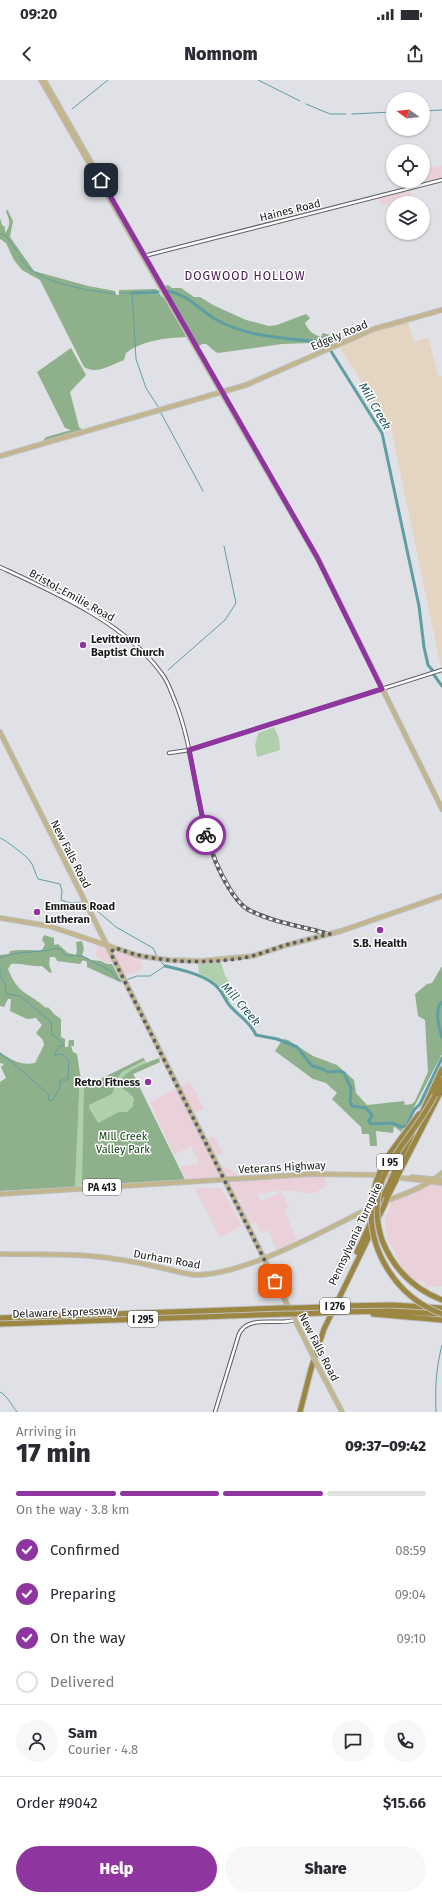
<!DOCTYPE html>
<html lang="en">
<head>
<meta charset="utf-8">
<style>
	body { margin:0; font-family:"Fira Sans",sans-serif; background:#f7f7f7; color:#2b2b33; height:100vh; display:flex; flex-direction:column; font-size:15px; white-space:nowrap }
	* { box-sizing:border-box; margin:0 }
	p { font-size:13px; color:#7c7c81 }
	.icon { flex:none; width:22px; height:22px; fill:none; stroke:currentColor; stroke-width:2; stroke-linecap:round; stroke-linejoin:round }
	.map { position:relative; height:1332px; overflow:hidden }
	.drawer { display:flex; flex-direction:column; background:#fff; flex:1 }
	.drawer>* { flex:none }
	.needle { width:26px; rotate:285deg }
	.controls { position:absolute; left:386px; top:12px; display:grid; gap:8px }
	.controls a { display:grid; place-items:center; width:44px; height:44px; border-radius:50%; background:#fff; box-shadow:0 1px 3px #0004; font-size:20px }
	.pin { position:absolute; display:grid; place-items:center; width:34px; height:34px; color:#fff; margin:-17px; border-radius:8px; box-shadow:0 2px 6px #0006 }
	.courier { position:absolute; display:grid; place-items:center; width:40px; height:40px; margin:-20px; border:3px solid #8f35a0; border-radius:50%; background:#fff; color:#222; box-shadow:0 1px 5px #0007 }
	.headline em { font-style:normal; font-weight:800 }
	.headline div { display:flex; flex-direction:column-reverse }
	.headline { display:flex; align-items:center; justify-content:space-between; height:68px; padding:0 16px }
	h1 { font-size:26px; font-weight:800; line-height:30px }
	.bar { display:grid; grid-template-columns:repeat(4,1fr); gap:6px 4px; align-content:center; height:48px; padding:0 16px }
	.bar i { height:5px; border-radius:3px; background:#e1e1e2 }
	.bar .current { background:#8f35a0 }
	.bar p { grid-column:span 4 }
	.line { display:flex; align-items:center; gap:10px; padding:0 16px; border-top:1px solid #e1e1e2 }
	.line div { flex:1 }
	.round { display:grid; place-items:center; flex:none; width:42px; height:42px; border-radius:21px; background:#f7f7f7 }
	ol { padding:0 16px; list-style:none }
	li { display:flex; align-items:center; gap:12px; height:44px }
	li p { margin-inline-start:auto }
	li .icon { padding:4px; border-radius:50%; background:#8f35a0; color:#fff; stroke-width:4 }
	li:last-child { color:#7c7c81 }
	li i { width:22px; height:22px; border:2px solid #e1e1e2; border-radius:50% }
	.cta { display:flex; gap:8px; margin-top:auto; padding:8px 16px }
	.cta a { flex:1; height:46px; border-radius:24px; background:#8f35a0; color:#fff; font-size:16px; font-weight:800; line-height:46px; text-align:center }
	.cta a+a { background:#f7f7f7; color:#2b2b33 }
	.status { display:flex; justify-content:space-between; align-items:center; height:28px; padding:0 20px; background:#fff; direction:ltr }
	.status svg { height:11px; fill:currentColor }
	header { display:flex; justify-content:space-between; align-items:center; height:52px; padding:0 16px; background:#fff; font-size:18px; font-weight:800 }
	.map>svg:first-child { display:block }
</style>
</head>
<body>
<div class="status"><b>09:20</b><svg viewBox="0 0 49 12"><path d="M0 12V9h3v3zM5 12V6h3v6zM10 12V3h3v9zM15 12V0h3v12zM26 1h20v11H26zM47 4h2v5h-2z"/></svg></div>
<header><svg class="icon" aria-label="back" viewBox="0 0 24 24"><path d="M15 5l-7 7 7 7"/></svg>Nomnom<svg class="icon" aria-label="share" viewBox="0 0 24 24"><path d="M12 15V3M7 8l5-5 5 5M5 13v7h14v-7"/></svg></header>
<div class="map">
<svg width="442" height="1332" viewBox="0 0 442 1332">
	<rect width="100%" height="100%" fill="#dfe1e6"/>
	<!-- commercial -->
	<path fill="#e9d0d9" d="M442,85V99L428,103L425,89Z
		M410,109L413,123H393V128L389,130L388,124L381,126L379,117Z
		M97,864L103,866L112,882L110,883H107L96,876Z
		M116,872L139,879L143,889L126,896L115,877Z
		M190,1002L204,1029L188,1034L202,1062L214,1056L223,1073L212,1079L216,1087L219,1085L226,1087L237,1093V1097L186,1100L180,1086L196,1084L199,1082L191,1066L174,1075L150,1022Z
		M323,1095L327,1105L315,1113H306L286,1110L257,1114L261,1121L282,1112L289,1128L284,1130L297,1160L276,1170L268,1150L261,1153L256,1142L250,1145L239,1122L253,1115L241,1120L237,1119L230,1104L234,1101Z
		M434,1104H441L442,1107V1206L425,1207V1202L414,1200L402,1189L393,1167L388,1162L385,1144L386,1136L392,1122Z
		M198,1108H221L242,1146L220,1157L196,1112Z"/>
	<!-- industrial -->
	<path fill="#e3d5c2" d="M408,242L414,262L428,258L439,297L442,296V588H441L391,348L339,266L373,251Z"/>
	<!-- green -->
	<path fill="#b0d0ad" d="M274,647L279,658L280,670L257,677L255,665L258,653Z
		M221,882L225,895L237,916L227,921L221,909L199,893L198,884Z
		M143,978L147,983L159,978L160,982L133,994L185,1100L82,1105L75,1107L80,994L85,1007Z"/>
	<!-- forest -->
	<path fill="#8eb08b" d="M7,129L13,141L10,157L34,191L88,206L115,211L116,215H119V210L156,209L162,217L169,220L164,206L168,205L172,208H181L194,217H200L213,225L246,240L269,246L277,245L306,234L310,238L305,243C309,251 312,254 321,257L323,253L330,255L333,264L327,268L317,269L312,263L282,264L218,273C205,267 210,258 194,269L187,257C166,258 143,260 126,273L124,280C111,285 96,295 84,287L40,200L22,190L14,180L6,163L0,159V138L2,145L5,147V153C11,145 10,140 6,132Z
		M71,268L86,295L70,312L79,347L83,350L82,352L43,361L46,357L71,350L65,348L37,292Z
		M44,855L54,858V865L58,864L68,873L76,875L77,870L76,862L82,861L84,869L82,875L91,880L101,881L107,884H112L122,903L87,887V882L83,880L80,884L57,881L55,877H50L49,885L52,892L50,893L42,886C31,887 22,883 11,884L8,889C19,916 27,911 46,928L48,927L54,934L61,939V957L65,959V967H68L69,960H74V966H71L73,972L77,974L80,994L75,1107L0,1111V1002L6,998L1,987L4,984L0,983V972C11,980 21,986 35,983L44,965L43,960L36,953L42,945L36,938L27,939L10,931L11,919H8L4,927L0,926V875L9,874L10,871C23,869 31,871 42,870L45,864L42,860Z
		M442,886V974L401,1052L394,1046L393,1053L376,1051L377,1066H370L369,1054H362L361,1047L332,1019L337,1013L326,1003L313,999L275,971L283,959L288,960L313,976L337,985L354,1000L356,1013L367,1025L404,1021L405,1025L412,1024L415,1021L428,992L425,940L418,936L415,914L427,904L432,903Z
		M143,978L145,980L122,992L118,997L112,1014L89,1025V1028L98,1043L119,1032H127L133,1026L134,1018L128,1012L120,1007C118,992 147,983 159,978L160,982L133,994L185,1100L82,1105L84,1007Z"/>
	<g fill="none" stroke-linecap="round" stroke-linejoin="round">
		<!-- stream -->
		<path stroke="#5f9ea3" stroke-width="1" d="M258,0L300,21
			M306,24L330,34H346
			M72,29L108,0
			M423,31L442,30
			M352,34L393,32
			M0,154L6,156L17,171
			M20,176C22,180 24,184 27,187C50,205 86,210 115,214
			M119,213H132L136,279L146,308L159,328
			M161,333L203,411
			M168,590L225,540L236,523L224,466
			M0,758C3,758 28,777 30,781C34,786 35,793 38,799L60,804L62,811L61,820L70,823L82,822
			M88,823L116,847L153,868L158,878
			M0,878C18,870 38,874 56,868L62,870L65,875L82,876L111,891L118,900H123
			M0,886V894
			M0,895L5,904L6,914L20,916L51,942L52,955L63,963V966H59L55,973V975L62,974L69,981L68,1000H60V1008L52,1021L48,1020L49,1015L12,982L0,974
			M126,900L137,896H150L165,886L159,880
			M0,1312C8,1316 11,1325 17,1332
			M436,1332C435,1309 436,1288 442,1265"/>
		<!-- river -->
		<path stroke="#5f9ea3" stroke-width="3" d="M168,211C188,215 199,229 215,239C247,257 283,258 319,262L324,263L329,268L382,353L419,526L424,567L428,585L433,591
			M132,213L158,212
			M434,595L442,606
			M165,886C182,890 207,895 219,909C224,915 226,922 231,927C240,937 250,942 256,955L277,959L297,967L312,986L320,988L328,992L339,991L344,993L351,1008L350,1021L352,1026L366,1028L372,1035L369,1041L371,1044L392,1043L402,1047L406,1046L414,1030L420,1024L442,978
			M442,922C434,929 439,948 442,957"/>
		<!-- minor casing -->
		<g stroke="#5d5f63" stroke-width="4.5">
			<path id="minor" d="M144,176L442,100
				M0,487C54,512 127,544 162,594C168,601 171,612 175,621C199,681 194,750 228,806C233,814 238,823 247,829C268,841 304,847 328,854
				M169,673L189,670L442,590
				M215,1332L239,1254C248,1234 278,1246 295,1240"/>
		</g>
		<!-- major casing -->
		<g stroke="#bebfbf" stroke-width="6">
			<path id="major" d="M41,0L319,481L442,729
				M44,0L164,210
				M0,376L246,305L374,249L442,230
				M0,652L310,1270
				M0,838L49,846L139,876L169,880L201,881L253,876L287,865L341,851L442,816
				M412,1097L442,1100
				M0,1114L311,1094L379,1095L442,1103
				M0,1174C38,1175 77,1173 115,1179C134,1181 152,1186 171,1190C180,1192 189,1195 198,1195C250,1193 324,1150 372,1127C396,1116 422,1110 442,1093
				M318,1286L342,1332"/>
		</g>
		<!-- highway casing -->
		<g stroke="#bebfbf" stroke-width="7">
			<path id="highway" d="M435,1015L442,1000
				M419,1039L442,989
				M381,1089L390,1073L419,1034
				M394,1093L412,1054
				M399,1093L442,1009
				M387,1118L396,1100
				M372,1120L376,1102
				M381,1120L391,1100
				M382,1160C393,1188 414,1209 442,1220
				M357,1172L377,1129
				M341,1226L392,1225L442,1228
				M295,1228L325,1227
				M338,1232L392,1231L441,1234
				M298,1234L322,1233
				M373,1234L442,1240
				M0,1238L283,1228
				M0,1244L286,1234
				M300,1332L311,1289L324,1249L384,1126"/>
		</g>
		<!-- minor -->
		<use href="#minor" stroke="#fff" stroke-width="2.5"/>
		<!-- major -->
		<use href="#major" stroke="#c3b68e" stroke-width="4"/>
		<!-- highway -->
		<use href="#highway" stroke="#9b8642" stroke-width="5"/>
		<!-- major-bridge casing -->
		<g stroke="#bebfbf" stroke-width="6" stroke-linecap="butt">
			<path id="major-bridge" d="M310,1270L318,1286"/>
		</g>
		<!-- highway-bridge casing -->
		<g stroke="#bebfbf" stroke-width="7" stroke-linecap="butt">
			<path id="highway-bridge" d="M391,1100L394,1093
				M396,1100L399,1093
				M376,1102L381,1089
				M372,1120C366,1169 396,1217 442,1234
				M384,1126L387,1118
				M382,1160C361,1094 409,1067 435,1015
				M325,1227L341,1226
				M283,1228H295
				M322,1233L338,1232
				M286,1234H298"/>
		</g>
		<!-- major-bridge -->
		<use href="#major-bridge" stroke="#c3b68e" stroke-width="4"/>
		<!-- highway-bridge -->
		<use href="#highway-bridge" stroke="#9b8642" stroke-width="5"/>
	</g>
	<g fill="none" stroke-linecap="round" stroke-linejoin="round">
		<!-- done -->
		<path stroke="#5e5f61" stroke-width="4" stroke-dasharray="0 7.2" d="M206,755C212,776 227,815 245,827C266,841 306,847 330,854C315,858 300,861 286,865C273,869 261,874 248,877C208,885 154,883 116,868L112,871L111,874L275,1201"/>
		<!-- route -->
		<path stroke="#8f35a0" stroke-width="5" d="M101,100L317,477L382,609L189,670L206,755"/>
	</g>
	<!-- markers -->
	<g fill="#8f35a0" stroke="#fff" stroke-width="1.5">
		<circle cx="83" cy="565" r="4"/>
		<circle cx="37" cy="832" r="4"/>
		<circle cx="380" cy="850" r="4"/>
		<circle cx="148" cy="1002" r="4"/>
	</g>
	<g text-anchor="middle" stroke-width="3" stroke-linejoin="round" paint-order="stroke">
		<!-- shield labels -->
		<g fill="#fff" stroke="#5d5e5f" stroke-width="1">
			<rect x="377" y="1074" width="26" height="16" rx="3"/>
			<rect x="83" y="1099" width="38" height="16" rx="3"/>
			<rect x="320" y="1218" width="30" height="16" rx="3"/>
			<rect x="128" y="1231" width="30" height="16" rx="3"/>
		</g>
		<g font-size="10" font-weight="bold" fill="#18191a">
			<text x="390" y="1086">I 95</text>
			<text x="102" y="1111">PA 413</text>
			<text x="335" y="1230">I 276</text>
			<text x="143" y="1243">I 295</text>
		</g>
		<!-- street labels -->
		<g font-size="11" fill="#18191a" stroke="#fff">
			<text transform="translate(290 130) rotate(-14)" y="4">Haines Road</text>
			<text transform="translate(339 255) rotate(-23)" y="4">Edgely Road</text>
			<text transform="translate(72 515) rotate(29)" y="4">Bristol-Emilie Road</text>
			<text transform="translate(71 774) rotate(63)" y="4">New Falls Road</text>
			<text transform="translate(282 1087) rotate(-3)" y="4">Veterans Highway</text>
			<text transform="translate(355 1154) rotate(-65)" y="4">Pennsylvania Turnpike</text>
			<text transform="translate(167 1179) rotate(10)" y="4">Durham Road</text>
			<text transform="translate(65 1232) rotate(-2)" y="4">Delaware Expressway</text>
			<text transform="translate(319 1267) rotate(63)" y="4">New Falls Road</text>
		</g>
		<!-- poi labels -->
		<g font-size="11" font-weight="bold" fill="#18191a" stroke="#fff" text-anchor="start">
			<text x="91" y="563">Levittown<tspan x="91" dy="13">Baptist Church</tspan></text>
			<text x="45" y="830">Emmaus Road<tspan x="45" dy="13">Lutheran</tspan></text>
			<text x="380" y="867" text-anchor="middle">S.B. Health</text>
			<text x="140" y="1006" text-anchor="end">Retro Fitness</text>
		</g>
		<!-- park labels -->
		<g font-size="11" fill="#0c3f0b" stroke="#fff">
			<text x="123" y="1060">Mill Creek<tspan x="123" dy="13">Valley Park</tspan></text>
		</g>
		<!-- neighbourhood labels -->
		<g font-size="12" letter-spacing="1" fill="#43184b" stroke="#fff">
			<text x="245" y="200">DOGWOOD HOLLOW</text>
		</g>
		<!-- water labels -->
		<g font-size="12" font-style="italic" fill="#1f565a" stroke="#fff">
			<text transform="translate(375 326) rotate(60)" y="4">Mill Creek</text>
			<text transform="translate(241 924) rotate(49)" y="4">Mill Creek</text>
		</g>
	</g>
</svg>
<div class="controls">
<a><svg class="needle" viewBox="-14 -14 28 28"><path d="M0-13l5 13h-10z" fill="#e53935"/><path d="M0 13l5-13h-10z" fill="#7c7c81"/></svg></a>
<a><svg class="icon" aria-label="locate" viewBox="0 0 24 24"><circle cx="12" cy="12" r="6"/><path d="M12 2v4M12 18v4M2 12h4M18 12h4"/></svg></a>
<a><svg class="icon" aria-label="layers" viewBox="0 0 24 24"><path d="M12 4l9 5-9 5-9-5zM3 14l9 5 9-5"/></svg></a>
</div>
<div class="pin" style="left:275px;top:1201px;background:#ea580c"><svg class="icon" aria-label="bag" viewBox="0 0 24 24"><path d="M5 8h14l-1 12H6zM9 8a3 3 0 0 1 6 0"/></svg></div>
<div class="pin" style="left:101px;top:100px;background:#1f2937"><svg class="icon" aria-label="home" viewBox="0 0 24 24"><path d="M3 11l9-7 9 7M6 9v11h12V9"/></svg></div>
<div class="courier" style="left:206px;top:755px"><svg class="icon" aria-label="bike" viewBox="0 0 24 24"><circle cx="6" cy="16" r="4"/><circle cx="18" cy="16" r="4"/><path d="M6 16l4-8h5l3 8M10 8l3 8H6M13 5h3"/></svg></div>
</div>
<section class="drawer">
<div class="headline"><div><h1>17 min</h1><p>Arriving in</p></div><em>09:37–09:42</em></div>
<div class="bar"><i class="current"></i><i class="current"></i><i class="current"></i><i></i><p>On the way · 3.8 km</p></div>
<ol>
<li><svg class="icon" aria-label="check" viewBox="0 0 24 24"><path d="M5 12l5 5 9-10"/></svg>Confirmed<p>08:59</p></li>
<li><svg class="icon" aria-label="check" viewBox="0 0 24 24"><path d="M5 12l5 5 9-10"/></svg>Preparing<p>09:04</p></li>
<li><svg class="icon" aria-label="check" viewBox="0 0 24 24"><path d="M5 12l5 5 9-10"/></svg>On the way<p>09:10</p></li>
<li><i></i>Delivered</li>
</ol>
<div class="line" style="height:72px"><a class="round"><svg class="icon" aria-label="person" viewBox="0 0 24 24"><circle cx="12" cy="8" r="4"/><path d="M4 21q1-7 8-7t8 7"/></svg></a><div><b>Sam</b><p>Courier · 4.8</p></div><a class="round"><svg class="icon" aria-label="chat" viewBox="0 0 24 24"><path d="M4 5h16v11H9l-5 4z"/></svg></a><a class="round"><svg class="icon" aria-label="phone" viewBox="0 0 24 24"><path d="M5 4h4l2 5-3 2q2 4 5 5l2-3 5 2v4C11 20 4 13 5 4z"/></svg></a></div>
<div class="line" style="height:52px"><div>Order #9042</div><b>$15.66</b></div>
<div class="cta"><a>Help</a><a>Share</a></div>
</section>
</body>
</html>
